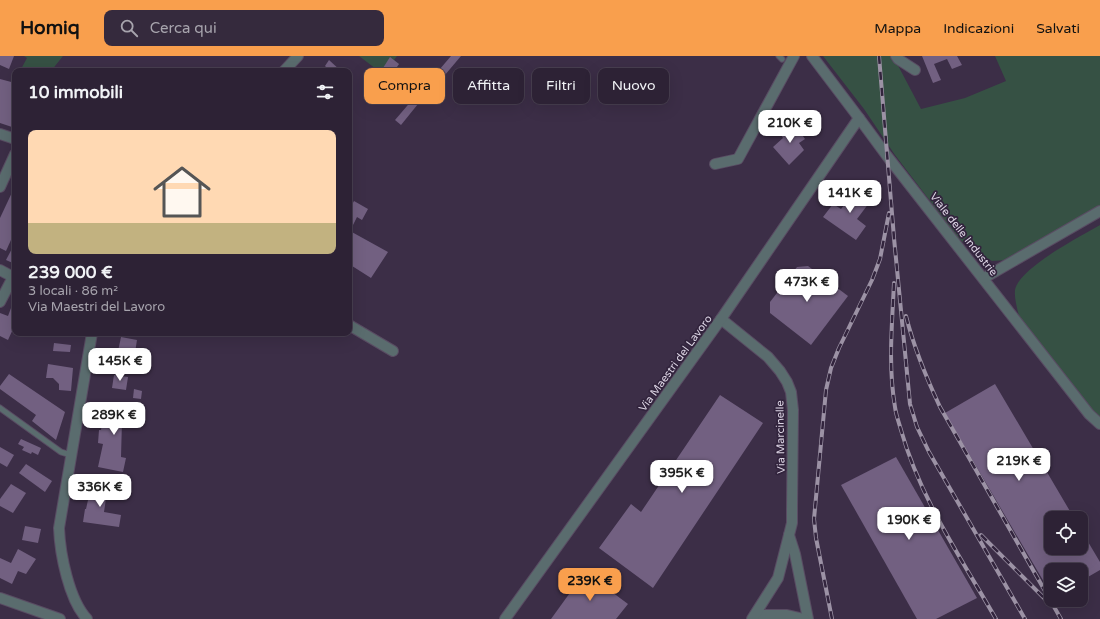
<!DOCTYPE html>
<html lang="it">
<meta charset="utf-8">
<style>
body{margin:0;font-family:"Varela Round",sans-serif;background:#352a3d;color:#f1f3f6;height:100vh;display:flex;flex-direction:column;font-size:15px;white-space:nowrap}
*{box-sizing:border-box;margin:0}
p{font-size:13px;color:#a7a4ad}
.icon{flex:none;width:22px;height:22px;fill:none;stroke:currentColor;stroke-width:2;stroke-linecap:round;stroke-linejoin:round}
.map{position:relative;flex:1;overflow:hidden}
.sheet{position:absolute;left:12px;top:12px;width:340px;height:268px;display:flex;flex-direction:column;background:#2d2235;border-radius:8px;box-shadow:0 4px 16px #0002,0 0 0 1px #483f50}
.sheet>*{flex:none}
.guide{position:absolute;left:364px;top:12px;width:380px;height:36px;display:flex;gap:8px}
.tools{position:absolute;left:1044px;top:455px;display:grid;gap:8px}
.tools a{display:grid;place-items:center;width:44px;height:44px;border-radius:8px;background:#2d2235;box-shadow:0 4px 16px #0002,0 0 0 1px #483f50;font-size:20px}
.price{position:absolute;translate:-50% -34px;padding:0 9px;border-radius:8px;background:#fff;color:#222;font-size:13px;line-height:26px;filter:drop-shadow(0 1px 2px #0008)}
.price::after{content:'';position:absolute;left:50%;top:24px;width:12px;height:9px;margin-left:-6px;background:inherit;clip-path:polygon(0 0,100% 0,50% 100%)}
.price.current{background:#f99f4d;color:#111}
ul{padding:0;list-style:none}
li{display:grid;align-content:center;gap:8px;height:212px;padding:0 16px}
li span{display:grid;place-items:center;height:124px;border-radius:8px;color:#555}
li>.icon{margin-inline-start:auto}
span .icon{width:72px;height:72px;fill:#fffc;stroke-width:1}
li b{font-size:17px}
h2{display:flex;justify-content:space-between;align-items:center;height:48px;padding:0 16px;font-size:17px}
.pill{padding:0 14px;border-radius:8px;background:#2d2235;box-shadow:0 4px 16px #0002,0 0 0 1px #483f50;font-size:14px;line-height:36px}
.pill.current{background:#f99f4d;color:#111}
header{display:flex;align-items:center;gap:24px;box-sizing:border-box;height:56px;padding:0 20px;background:#f99f4d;color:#111}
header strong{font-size:19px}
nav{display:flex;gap:22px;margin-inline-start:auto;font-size:14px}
.search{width:280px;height:36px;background:#352a3d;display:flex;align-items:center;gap:10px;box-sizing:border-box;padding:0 14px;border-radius:8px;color:#a7a4ad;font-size:15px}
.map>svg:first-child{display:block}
.green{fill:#365144}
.building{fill:#726081}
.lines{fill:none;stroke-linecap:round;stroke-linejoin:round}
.service-casing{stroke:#594c63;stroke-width:7}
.minor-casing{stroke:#594c63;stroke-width:12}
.tertiary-casing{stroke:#594c63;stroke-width:12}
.service{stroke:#5a6c6e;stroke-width:5}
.minor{stroke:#5a6c6e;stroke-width:10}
.tertiary{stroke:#5a6c6e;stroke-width:10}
.rail-casing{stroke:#9c92a5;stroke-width:4}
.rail{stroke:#32243d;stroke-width:2.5;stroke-dasharray:8;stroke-linecap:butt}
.labels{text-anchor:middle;stroke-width:3.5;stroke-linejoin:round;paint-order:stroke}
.street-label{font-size:11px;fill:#dcd4e4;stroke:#32243d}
</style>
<header>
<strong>Homiq</strong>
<div class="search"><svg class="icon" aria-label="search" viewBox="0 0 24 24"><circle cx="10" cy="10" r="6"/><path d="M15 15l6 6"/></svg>Cerca qui</div>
<nav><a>Mappa</a><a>Indicazioni</a><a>Salvati</a></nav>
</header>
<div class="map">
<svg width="1100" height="563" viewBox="0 0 1100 563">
<rect width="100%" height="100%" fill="#3c2e47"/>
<g class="green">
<path d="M24,0H63L51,15H20L27,2Z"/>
<path d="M359,0H397L394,4L399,8L392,18L387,14L384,19Z"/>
<path d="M823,0H893L921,53L965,42L1006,25L995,0H1100V153L1008,204L992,205L977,197L959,183L895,99L864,53Z"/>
<path d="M1100,169V366L1020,264C1018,255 1014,243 1015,234C1019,212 1081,180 1100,169Z"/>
</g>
<g class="building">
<path d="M0,0H14L9,13L0,9Z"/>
<path d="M451,0H461L423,45L417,40Z"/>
<path d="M922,0H957L962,9L952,13L947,3L934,8L941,24L933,27Z"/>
<path d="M390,1L399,8L392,18L383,12Z"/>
<path d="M329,4L341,15H330L325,10Z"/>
<path d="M0,23L15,27V49L11,62L15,63V72L0,67Z"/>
<path d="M413,43L418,48L401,69L395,64Z"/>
<path d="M794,67L805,83L799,87L804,94L789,109L773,91L783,82L780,77Z"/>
<path d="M15,130V175L6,195L0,192V162Z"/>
<path d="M859,131L872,143L857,163L866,170L856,184L823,161L833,148L841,153Z"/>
<path d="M354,145L368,153L362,164L357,161L350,175L388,196L371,222L349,208V154Z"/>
<path d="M15,187V208L6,204Z"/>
<path d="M808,210L848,240L811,289L770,257V246L797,211Z"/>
<path d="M14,244L15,274L13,273L8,284L0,280V257L8,260Z"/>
<path d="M121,281L137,284L134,303L117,300Z"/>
<path d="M54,287L71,289L70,296L53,295Z"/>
<path d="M136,297L145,299L143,310L134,308Z"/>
<path d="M48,308L73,312L71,335L59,334V328L53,322H46Z"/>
<path d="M9,318L65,356L56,384L32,365L36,359L0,333V330Z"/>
<path d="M114,319L128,321L126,334L112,332Z"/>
<path d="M995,328L1074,462H1051V492H1081V474L1100,506V514L1081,525V514H1051V538L945,357Z"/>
<path d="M134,333L142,335L141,343L133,342Z"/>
<path d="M720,339L763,367L653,532L599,492L631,448L641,456Z"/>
<path d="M105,348L136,351L134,367L122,365L121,401L126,402L123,416L98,411L103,388L98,387L99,374H101Z"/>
<path d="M21,383L41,392L38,399L32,396L31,398L22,394L24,391L18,388Z"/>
<path d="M0,391L14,399L7,411L0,407Z"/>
<path d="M896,401L977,542L936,563H917L841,429Z"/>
<path d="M26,408L52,425L45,436L19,417Z"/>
<path d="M92,426L108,429L104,456L121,459L119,471L83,466L85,453H86Z"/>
<path d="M11,428L26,437L13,457L0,450V443Z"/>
<path d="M25,470L41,473L38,487L22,484Z"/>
<path d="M18,493L36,503L26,518L18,515L12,528L0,522V502L11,507Z"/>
<path d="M585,516L628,548L616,563H551Z"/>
</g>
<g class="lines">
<defs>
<g id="service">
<path d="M779,0L782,3"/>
<path d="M0,352L61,396L71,399"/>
</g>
<g id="minor">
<path d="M896,0L898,3L915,14"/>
<path d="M284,15L298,0"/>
<path d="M859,62L887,100L1089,358L1100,368"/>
<path d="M715,108L738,103L794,0"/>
<path d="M0,131L15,98"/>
<path d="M0,214L15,222"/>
<path d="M984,222L1100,155"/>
<path d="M0,246L13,221"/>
<path d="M721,263L768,301L780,315L787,326L791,336L793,354L792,452V467L789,479L795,498L808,563"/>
<path d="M349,269L393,295"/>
<path d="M0,542L60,563"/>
<path d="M755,559H787L804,563"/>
<path d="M752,563L778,522L789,479"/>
</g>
<g id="tertiary">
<path d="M0,78L15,83"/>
<path d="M87,563C69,544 60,498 59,472L92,277"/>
<path d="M505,563L721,263L859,62L812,0"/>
</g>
</defs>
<use href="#service" class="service-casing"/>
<use href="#minor" class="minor-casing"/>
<use href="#tertiary" class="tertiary-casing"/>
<use href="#service" class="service"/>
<use href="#minor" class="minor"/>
<use href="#tertiary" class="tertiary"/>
<defs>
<g id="rail">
<path d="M879,0L894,182L910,348L917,371L929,396L1025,563"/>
<path d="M894,227C892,269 888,310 895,351C896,359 899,367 901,374C920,442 961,502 996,563"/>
<path d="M906,260C914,292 926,321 940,351L1061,563"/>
<path d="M981,479L1047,545"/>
<path d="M832,563L816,482L814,463L826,334L831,312L839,292L872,224L880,203L889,157"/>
</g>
</defs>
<use href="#rail" class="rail-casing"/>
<use href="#rail" class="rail"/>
</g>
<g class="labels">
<g class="street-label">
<text transform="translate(964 178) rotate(52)" y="4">Viale delle Industrie</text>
<text transform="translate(675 307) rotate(-54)" y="4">Via Maestri del Lavoro</text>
<text transform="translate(780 381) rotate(-91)" y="4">Via Marcinelle</text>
</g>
</g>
</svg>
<div class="tools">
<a><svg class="icon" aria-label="locate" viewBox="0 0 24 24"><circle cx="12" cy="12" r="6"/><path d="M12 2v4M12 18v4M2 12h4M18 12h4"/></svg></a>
<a><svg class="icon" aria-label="layers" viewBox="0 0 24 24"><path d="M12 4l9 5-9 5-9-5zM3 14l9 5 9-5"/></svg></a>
</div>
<b class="price" style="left:790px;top:88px">210K €</b>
<b class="price" style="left:850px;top:158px">141K €</b>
<b class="price" style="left:807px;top:247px">473K €</b>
<b class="price" style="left:120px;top:326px">145K €</b>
<b class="price" style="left:114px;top:380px">289K €</b>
<b class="price" style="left:1019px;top:426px">219K €</b>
<b class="price" style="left:682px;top:438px">395K €</b>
<b class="price" style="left:100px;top:452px">336K €</b>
<b class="price" style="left:909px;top:485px">190K €</b>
<b class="price current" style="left:590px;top:546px">239K €</b>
<div class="guide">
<a class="pill current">Compra</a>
<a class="pill">Affitta</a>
<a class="pill">Filtri</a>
<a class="pill">Nuovo</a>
</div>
<section class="sheet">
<h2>10 immobili<svg class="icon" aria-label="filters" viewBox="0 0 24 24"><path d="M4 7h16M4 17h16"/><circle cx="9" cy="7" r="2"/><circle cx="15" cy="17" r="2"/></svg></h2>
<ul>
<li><span style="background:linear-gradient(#ffd9b3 75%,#c2b280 0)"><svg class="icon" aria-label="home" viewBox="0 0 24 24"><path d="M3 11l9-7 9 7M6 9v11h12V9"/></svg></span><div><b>239 000 €</b><p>3 locali · 86 m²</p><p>Via Maestri del Lavoro</p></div></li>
</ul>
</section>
</div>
